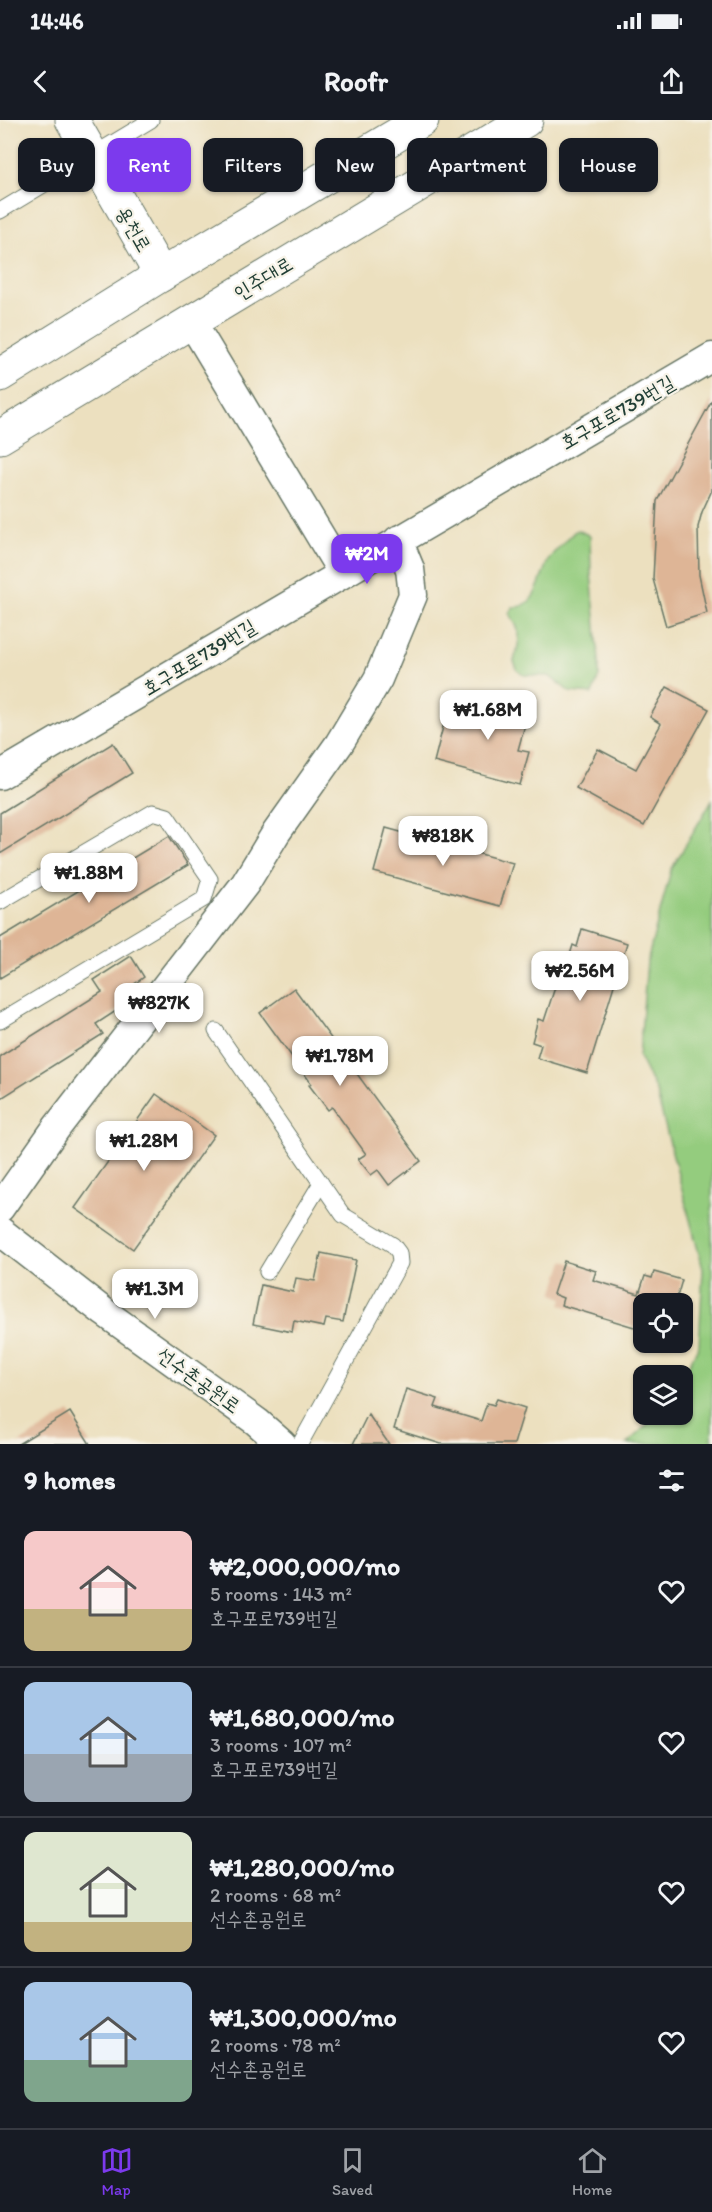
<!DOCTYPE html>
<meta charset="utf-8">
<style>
body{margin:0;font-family:Itim,"Poor Story",sans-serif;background:#242831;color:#f1f3f6;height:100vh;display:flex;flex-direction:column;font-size:22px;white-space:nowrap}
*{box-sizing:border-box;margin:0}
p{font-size:20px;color:#9ea1a6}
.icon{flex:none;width:33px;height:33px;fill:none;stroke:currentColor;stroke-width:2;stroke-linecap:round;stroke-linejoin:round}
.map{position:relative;height:1324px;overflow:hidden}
.drawer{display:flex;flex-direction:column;background:#171b24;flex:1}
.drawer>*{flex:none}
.guide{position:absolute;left:18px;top:18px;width:676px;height:54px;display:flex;gap:12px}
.buttons{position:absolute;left:633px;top:1173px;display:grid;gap:12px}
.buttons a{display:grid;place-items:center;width:60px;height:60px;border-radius:12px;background:#171b24;box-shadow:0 2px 4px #0004;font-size:30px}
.price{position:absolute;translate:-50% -51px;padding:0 14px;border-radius:12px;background:#fff;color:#222;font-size:20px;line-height:39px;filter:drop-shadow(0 2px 3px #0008)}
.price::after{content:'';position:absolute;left:50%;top:36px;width:18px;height:14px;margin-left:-9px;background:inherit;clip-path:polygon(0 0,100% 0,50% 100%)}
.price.selected{background:#7c3aed;color:#fff}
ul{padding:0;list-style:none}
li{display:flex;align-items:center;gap:18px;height:150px;padding:0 24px}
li+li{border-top:2px solid #363941}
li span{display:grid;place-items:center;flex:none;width:168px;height:120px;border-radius:12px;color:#555}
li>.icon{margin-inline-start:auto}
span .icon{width:72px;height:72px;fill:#fffc;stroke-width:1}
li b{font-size:26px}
h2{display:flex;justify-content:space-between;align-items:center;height:72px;padding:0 24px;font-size:26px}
.pill{padding:0 21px;border-radius:12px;background:#171b24;box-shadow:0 2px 4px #0004;font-size:21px;line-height:54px}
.pill.selected{background:#7c3aed;color:#fff}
.status{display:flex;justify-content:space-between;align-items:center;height:42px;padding:0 30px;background:#171b24;direction:ltr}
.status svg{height:16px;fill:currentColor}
header{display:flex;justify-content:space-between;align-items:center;height:78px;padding:0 24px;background:#171b24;font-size:27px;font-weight:700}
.menu{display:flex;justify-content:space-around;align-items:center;height:84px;border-top:2px solid #363941;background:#171b24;font-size:16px;color:#9ea1a6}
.menu a{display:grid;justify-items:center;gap:3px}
.menu .selected{color:#7c3aed}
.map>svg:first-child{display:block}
.green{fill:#94cc7e;stroke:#5a8459;stroke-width:1.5}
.building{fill:#deb596}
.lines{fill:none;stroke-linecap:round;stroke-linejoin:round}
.service-casing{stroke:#677665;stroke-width:17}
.minor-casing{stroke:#677665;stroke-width:31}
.tertiary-casing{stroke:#677665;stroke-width:35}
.secondary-casing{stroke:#677665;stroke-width:35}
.service{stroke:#fff;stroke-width:15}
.minor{stroke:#fff;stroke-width:28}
.tertiary{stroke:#fff;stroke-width:33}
.secondary{stroke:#fff;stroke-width:33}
.labels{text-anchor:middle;stroke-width:4.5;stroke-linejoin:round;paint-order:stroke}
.street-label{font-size:20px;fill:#1f3d34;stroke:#f7f3e8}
</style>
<div class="status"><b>14:46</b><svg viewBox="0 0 49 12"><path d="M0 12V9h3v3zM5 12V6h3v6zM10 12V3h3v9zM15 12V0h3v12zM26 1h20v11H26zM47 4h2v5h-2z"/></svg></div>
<header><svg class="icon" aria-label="back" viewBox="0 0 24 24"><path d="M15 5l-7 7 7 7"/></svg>Roofr<svg class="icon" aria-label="share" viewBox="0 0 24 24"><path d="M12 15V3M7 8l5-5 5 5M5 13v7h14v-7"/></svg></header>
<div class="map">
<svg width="712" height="1324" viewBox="0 0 712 1324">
<rect width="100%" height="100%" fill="#f7f3e8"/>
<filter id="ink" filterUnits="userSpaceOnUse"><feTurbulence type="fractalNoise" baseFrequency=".0167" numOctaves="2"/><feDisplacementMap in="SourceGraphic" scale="12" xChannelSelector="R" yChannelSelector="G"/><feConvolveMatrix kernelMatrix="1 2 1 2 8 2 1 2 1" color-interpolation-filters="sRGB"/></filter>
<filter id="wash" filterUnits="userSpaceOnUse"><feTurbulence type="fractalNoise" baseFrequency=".008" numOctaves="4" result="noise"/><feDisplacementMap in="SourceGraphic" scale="24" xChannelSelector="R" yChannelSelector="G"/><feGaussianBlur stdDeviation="1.35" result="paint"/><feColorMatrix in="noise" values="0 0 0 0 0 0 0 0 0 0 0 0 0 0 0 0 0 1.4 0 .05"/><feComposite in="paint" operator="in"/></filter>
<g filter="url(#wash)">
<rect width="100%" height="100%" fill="#ece0bf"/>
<g class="green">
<path d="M578,410L590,416L591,453L599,540V556L592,574L570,572L549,556L524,555L517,550L514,541C520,520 523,513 509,493L513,487C537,489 540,456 548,441C554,430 566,421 574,412Z"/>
<path d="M712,680V1324H627L657,1295L682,1294L683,1256L699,1225L703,1149L656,971L639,937L647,842L671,750Z"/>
</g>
<g id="blocks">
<g class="building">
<path d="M712,280V370L702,392L698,407L699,455L707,493L666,506L653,459L657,381Z"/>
<path d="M667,567L709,589L644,706L576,668L598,629L636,649L661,604L650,597Z"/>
<path d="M488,572L531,583L518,630L529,632L520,665L434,642L446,595L479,604Z"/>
<path d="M113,623L132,653L0,734V693Z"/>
<path d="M386,708L513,743L500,786L374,752Z"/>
<path d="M169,716L188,745L0,858V818Z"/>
<path d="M582,809L627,823L587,953L537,938L541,925L532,922L538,899L544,901L562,846L566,848L573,825L577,827Z"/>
<path d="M131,836L144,857L129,868L136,878L96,904L103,914L0,979V936L102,872L94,860Z"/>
<path d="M294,868L421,1041L389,1065L378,1050L371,1055L358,1039L366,1034L332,987L328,990L309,965L311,963L260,893Z"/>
<path d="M156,974L214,1015L133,1129L75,1088Z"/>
<path d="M321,1133L356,1140L343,1202L326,1199L324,1207L294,1201L292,1212L253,1204L261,1165L293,1172L296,1158L315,1161Z"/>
<path d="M564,1141L596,1151L593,1160L639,1174L645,1156L652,1158L654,1152L682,1160L675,1184H644V1210L561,1185L563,1178L553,1174Z"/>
<path d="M406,1269L438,1279L435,1287L481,1301L487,1283L494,1285L497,1279L525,1288L514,1324H441L394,1309Z"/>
<path d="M70,1292L90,1324H18Z"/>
<path d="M368,1294L389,1324H353Z"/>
</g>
</g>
</g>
<g filter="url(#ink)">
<use href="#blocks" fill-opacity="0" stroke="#677665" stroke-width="1.5"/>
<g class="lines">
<defs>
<g id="service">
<path d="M0,91L151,0"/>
<path d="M0,782L153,692L167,696L210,759L204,779L0,901"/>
<path d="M216,911L343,1095L393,1125L399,1133L400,1143L300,1324"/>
<path d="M267,1152L321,1063"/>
</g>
<g id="minor">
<path d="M191,201L342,452"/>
<path d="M0,655L712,237"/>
<path d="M0,1088L57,1007L245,764L276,713L339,624L378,559L413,475L410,449L398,420"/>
<path d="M0,1111L104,1192L257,1302L282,1324"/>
</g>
<path id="tertiary" d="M72,0L161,155"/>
<g id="secondary">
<path d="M0,255L161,155L422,0"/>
<path d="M0,317L526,0"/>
</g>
</defs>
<use href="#service" class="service-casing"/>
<use href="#minor" class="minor-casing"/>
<use href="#tertiary" class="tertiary-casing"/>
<use href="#secondary" class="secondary-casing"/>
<use href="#service" class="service"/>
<use href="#minor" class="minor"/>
<use href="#tertiary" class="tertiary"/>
<use href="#secondary" class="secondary"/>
</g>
</g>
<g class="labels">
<g class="street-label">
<text transform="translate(134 109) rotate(60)" y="7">용천로</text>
<text transform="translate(263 158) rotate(-31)" y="7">인주대로</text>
<text transform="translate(617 292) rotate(-30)" y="7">호구포로739번길</text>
<text transform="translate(199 537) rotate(-31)" y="7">호구포로739번길</text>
<text transform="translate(199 1260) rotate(36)" y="7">선수촌공원로</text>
</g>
</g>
</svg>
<div class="buttons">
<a><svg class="icon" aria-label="locate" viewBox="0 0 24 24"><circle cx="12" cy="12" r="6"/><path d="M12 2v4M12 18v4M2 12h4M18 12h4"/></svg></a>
<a><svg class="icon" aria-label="layers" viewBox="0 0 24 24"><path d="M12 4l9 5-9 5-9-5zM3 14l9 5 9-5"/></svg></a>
</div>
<b class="price selected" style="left:367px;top:465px">₩2M</b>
<b class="price" style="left:488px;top:621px">₩1.68M</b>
<b class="price" style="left:443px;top:747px">₩818K</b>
<b class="price" style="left:89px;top:784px">₩1.88M</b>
<b class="price" style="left:580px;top:882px">₩2.56M</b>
<b class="price" style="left:159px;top:914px">₩827K</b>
<b class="price" style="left:340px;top:967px">₩1.78M</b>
<b class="price" style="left:144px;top:1052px">₩1.28M</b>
<b class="price" style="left:155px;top:1200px">₩1.3M</b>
<div class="guide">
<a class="pill">Buy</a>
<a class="pill selected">Rent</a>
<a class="pill">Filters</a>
<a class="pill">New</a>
<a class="pill">Apartment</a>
<a class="pill">House</a>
</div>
</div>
<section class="drawer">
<h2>9 homes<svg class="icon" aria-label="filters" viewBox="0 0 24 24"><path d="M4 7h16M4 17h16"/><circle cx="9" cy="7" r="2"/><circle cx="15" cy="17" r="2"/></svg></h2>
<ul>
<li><span style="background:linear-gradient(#f6c9c9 65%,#c2b280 0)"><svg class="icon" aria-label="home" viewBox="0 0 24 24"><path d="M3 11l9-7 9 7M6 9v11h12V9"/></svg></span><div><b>₩2,000,000/mo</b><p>5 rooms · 143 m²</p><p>호구포로739번길</p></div><svg class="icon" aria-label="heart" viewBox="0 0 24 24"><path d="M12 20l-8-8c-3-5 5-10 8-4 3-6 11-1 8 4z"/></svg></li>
<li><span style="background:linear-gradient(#a9c7e8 60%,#9aa5b1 0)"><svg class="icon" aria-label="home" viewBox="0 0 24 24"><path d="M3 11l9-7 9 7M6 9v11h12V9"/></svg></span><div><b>₩1,680,000/mo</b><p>3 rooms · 107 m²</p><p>호구포로739번길</p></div><svg class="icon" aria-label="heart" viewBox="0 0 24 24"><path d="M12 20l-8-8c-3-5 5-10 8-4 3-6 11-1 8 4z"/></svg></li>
<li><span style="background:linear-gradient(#dfe7d0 75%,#c2b280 0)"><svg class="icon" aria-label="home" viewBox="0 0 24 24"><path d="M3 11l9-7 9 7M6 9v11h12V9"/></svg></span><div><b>₩1,280,000/mo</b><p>2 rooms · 68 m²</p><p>선수촌공원로</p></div><svg class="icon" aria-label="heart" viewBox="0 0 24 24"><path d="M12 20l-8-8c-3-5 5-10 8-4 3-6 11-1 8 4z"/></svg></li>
<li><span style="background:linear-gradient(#a9c7e8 65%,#7fa58c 0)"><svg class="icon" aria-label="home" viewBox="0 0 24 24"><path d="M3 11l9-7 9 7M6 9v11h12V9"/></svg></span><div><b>₩1,300,000/mo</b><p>2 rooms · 78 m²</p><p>선수촌공원로</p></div><svg class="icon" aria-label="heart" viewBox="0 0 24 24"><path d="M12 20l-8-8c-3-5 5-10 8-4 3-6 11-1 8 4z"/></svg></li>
</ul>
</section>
<nav class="menu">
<a class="selected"><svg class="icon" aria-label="map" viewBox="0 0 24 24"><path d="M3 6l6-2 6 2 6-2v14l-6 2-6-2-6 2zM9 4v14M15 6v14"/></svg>Map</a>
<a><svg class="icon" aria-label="saved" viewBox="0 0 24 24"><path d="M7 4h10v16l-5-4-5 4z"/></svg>Saved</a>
<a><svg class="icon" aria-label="home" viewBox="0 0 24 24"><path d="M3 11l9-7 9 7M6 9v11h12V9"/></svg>Home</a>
</nav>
